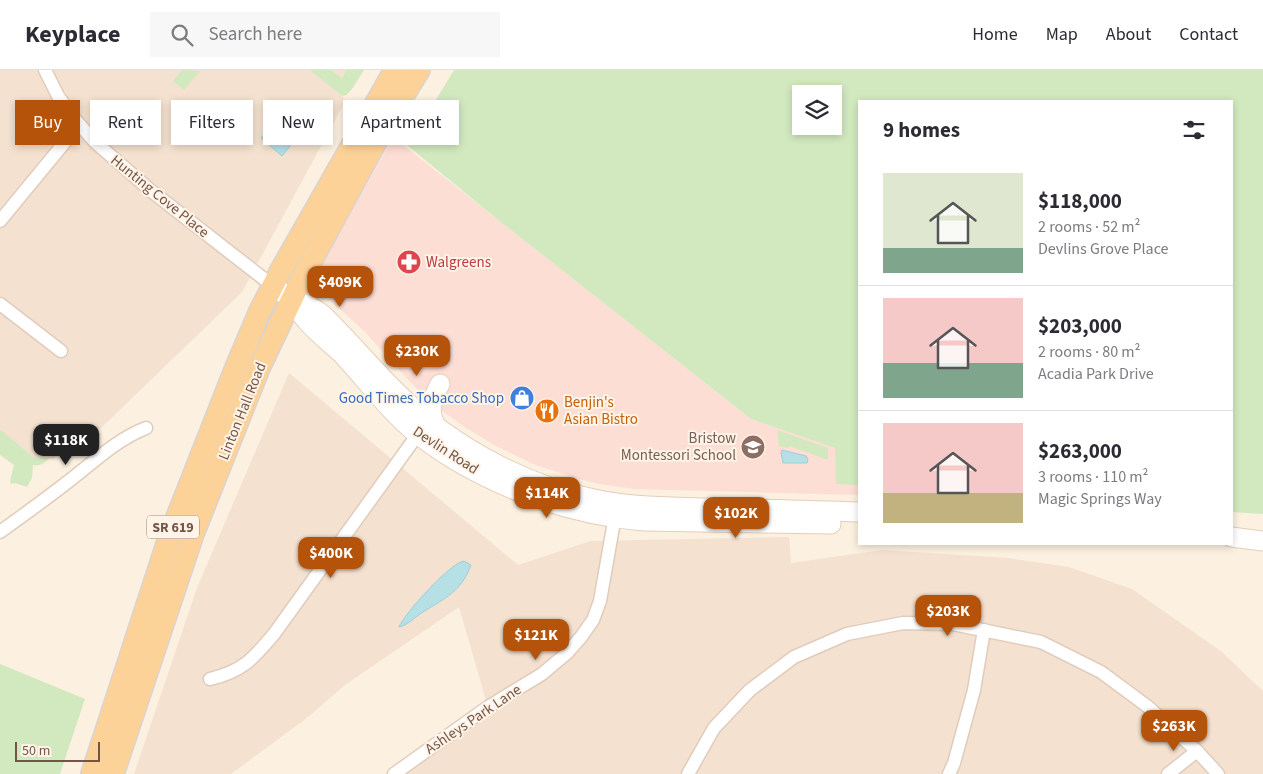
<!DOCTYPE html>
<meta charset="utf-8">
<style>
body{margin:0;font-family:"Source Sans 3",sans-serif;background:#f7f7f7;color:#2b2b33;height:100vh;display:flex;flex-direction:column;font-size:19px;white-space:nowrap}
*{box-sizing:border-box;margin:0}
p{font-size:16px;color:#7c7c81}
.icon{flex:none;width:28px;height:28px;fill:none;stroke:currentColor;stroke-width:2;stroke-linecap:round;stroke-linejoin:round}
.map{position:relative;flex:1;overflow:hidden}
.side{position:absolute;left:858px;top:30px;width:375px;height:445px;display:flex;flex-direction:column;background:#fff;border-radius:0px;box-shadow:0 2px 8px #0003}
.side>*{flex:none}
.hud{position:absolute;left:15px;top:30px;width:475px;height:45px;display:flex;gap:10px}
.fabs{position:absolute;left:792px;top:15px;display:grid;gap:10px}
.fabs a{display:grid;place-items:center;width:50px;height:50px;border-radius:0px;background:#fff;box-shadow:0 2px 8px #0003;font-size:25px}
.scale{position:absolute;left:15px;bottom:12px;width:85px;box-sizing:border-box;padding-left:5px;border:2px solid #735548;border-top:0;font-size:14px;line-height:18px;white-space:nowrap;color:#735548;-webkit-text-stroke:4px #fff4e7;paint-order:stroke}
.price{position:absolute;translate:-50% -42px;padding:0 11px;border-radius:10px;background:#b45309;color:#fff;font-size:16px;line-height:32px;filter:drop-shadow(0 1px 2px #0008)}
.price::after{content:'';position:absolute;left:50%;top:30px;width:15px;height:11px;margin-left:-8px;background:inherit;clip-path:polygon(0 0,100% 0,50% 100%)}
.price.selected{background:#222;color:#fff}
ul{padding:0;list-style:none}
li{display:flex;align-items:center;gap:15px;height:125px;padding:0 25px}
li+li{border-top:1px solid #e1e1e2}
li span{display:grid;place-items:center;flex:none;width:140px;height:100px;border-radius:0px;color:#555}
li>.icon{margin-inline-start:auto}
span .icon{width:60px;height:60px;fill:#fffc;stroke-width:1}
li b{font-size:21px}
h2{display:flex;justify-content:space-between;align-items:center;height:60px;padding:0 25px;font-size:21px}
.pill{padding:0 18px;border-radius:0px;background:#fff;box-shadow:0 2px 8px #0003;font-size:18px;line-height:45px}
.pill.selected{background:#b45309;color:#fff}
header{display:flex;align-items:center;gap:30px;box-sizing:border-box;height:70px;padding:0 25px;background:#fff;border-bottom:1px solid #e1e1e2}
header strong{font-size:24px}
nav{display:flex;gap:28px;margin-inline-start:auto;font-size:18px}
.search{width:350px;height:45px;background:#f7f7f7;display:flex;align-items:center;gap:12px;box-sizing:border-box;padding:0 18px;border-radius:0px;color:#7c7c81;font-size:19px}
.map>svg:first-child{display:block}
.residential{fill:#f4e1cf}
.commercial{fill:#fdded4}
.green{fill:#d2e9bf;fill-rule:evenodd}
.water{fill:#b5e0e5;stroke:#9bd0d7}
.lines{fill:none;stroke-linecap:round;stroke-linejoin:round}
.street-casing{stroke:#e0ccbc;stroke-width:15}
.secondary-casing{stroke:#e5cdba;stroke-width:21}
.primary-casing{stroke:#dbd3cf;stroke-width:24}
.street{stroke:#fff;stroke-width:12}
.secondary{stroke:#fff;stroke-width:19}
.primary{stroke:#fcd298;stroke-width:21}
.labels{text-anchor:middle;stroke-width:4;stroke-linejoin:round;paint-order:stroke}
.shield{fill:#fff4e7;stroke:#9d8578;stroke-width:1}
.shield-label{font-size:14px;font-weight:bold;fill:#735548}
.street-label{font-size:15px;fill:#735548;stroke:#fff4e7}
.health-label{font-size:15px;fill:#be3a42;stroke:#fff4e7;text-anchor:start}
.shop-label{font-size:15px;fill:#366cbe;stroke:#fff4e7;text-anchor:end}
.food-label{font-size:15px;fill:#c56008;stroke:#fff4e7;text-anchor:start}
.education-label{font-size:15px;fill:#785e54;stroke:#fff4e7;text-anchor:end}
</style>
<header>
<strong>Keyplace</strong>
<div class="search"><svg class="icon" aria-label="search" viewBox="0 0 24 24"><circle cx="10" cy="10" r="6"/><path d="M15 15l6 6"/></svg>Search here</div>
<nav><a>Home</a><a>Map</a><a>About</a><a>Contact</a></nav>
</header>
<div class="map">
<svg width="1263" height="704" viewBox="0 0 1263 704">
<rect width="100%" height="100%" fill="#fcf0e0"/>
<g class="residential">
<path d="M0,0H346L336,20L346,30L242,222L101,358L53,389L33,387L0,359Z"/>
<path d="M289,303L518,495L591,471L789,467L791,493L882,480L1008,488L1069,497L1132,519L1222,582L1263,621V704H394L488,637L459,537L345,615L308,647L231,704H134L197,518Z"/>
</g>
<path class="commercial" d="M393,67L751,349L859,386V425L634,419L599,414L575,408L533,394L496,376L466,358L441,340L414,316L364,261L318,219L316,207Z"/>
<g class="green">
<path d="M182,0L200,1L184,20L173,11Z"/>
<path d="M310,0H331L342,8L346,0H364L352,19L346,25L342,26Z"/>
<path d="M454,0H1263V444L1231,442V31H859V415L836,414L835,378L751,349L497,149L408,76ZM801,24H834V56H801Z"/>
<path d="M0,359L33,387L49,388C45,394 39,396 33,395L32,408L27,417L15,413L11,414L10,411L14,395L0,385Z"/>
<path d="M777,360L828,378V390L789,376L788,378L779,376Z"/>
<path d="M0,594L85,629L60,704H0Z"/>
</g>
<g class="water">
<path d="M285,38L306,56L282,86L261,68Z"/>
<path d="M782,380L806,386L808,389L807,393H783L781,383Z"/>
<path d="M464,491L471,495C461,522 445,528 423,542C415,547 408,555 399,557C404,544 450,493 464,491Z"/>
</g>
<g class="lines">
<defs>
<g id="street">
<path d="M45,0L58,26L72,46L95,72L150,120L273,216"/>
<path d="M0,151L79,55"/>
<path d="M0,234L61,281"/>
<path d="M0,462C25,444 50,426 74,407C97,389 118,369 146,358"/>
<path d="M210,609C243,601 253,589 274,564L418,364"/>
<path d="M394,704L488,637L542,604L567,583L581,567L593,550L600,531L616,440"/>
<path d="M688,704L714,658L750,620L794,587L847,564L903,553L953,554L1041,572L1101,602L1147,636L1197,681L1218,704"/>
<path d="M949,704L954,693L974,620L984,560"/>
<path d="M1168,704L1197,681"/>
</g>
<g id="secondary">
<path d="M280,221C295,232 309,233 323,245C357,278 387,317 424,347C472,386 533,417 594,429C631,437 669,437 707,438C758,439 808,440 859,442"/>
<path d="M291,229C296,236 300,244 306,250C317,263 330,273 342,284C367,311 389,341 417,364C479,413 566,445 644,451L831,454"/>
<path d="M436,356C427,341 432,329 440,314"/>
<path d="M1231,467L1263,471"/>
</g>
<g id="primary">
<path d="M92,704L170,465L237,295L260,241L280,202L395,0"/>
<path d="M113,704L193,464L259,298L301,210L384,57L419,0"/>
</g>
</defs>
<use href="#street" class="street-casing"/>
<use href="#secondary" class="secondary-casing"/>
<use href="#primary" class="primary-casing"/>
<use href="#street" class="street"/>
<use href="#secondary" class="secondary"/>
<use href="#primary" class="primary"/>
</g>
<defs>
<symbol id="pharmacy-disc" viewBox="-11 -11 22 22"><circle r="9.5" fill="#e0444e" stroke="#fff4e7"/><path d="M-2-6h4v4h4v4h-4v4h-4v-4h-4v-4h4Z" fill="#fff"/></symbol>
<symbol id="shop-disc" viewBox="-11 -11 22 22"><circle r="9.5" fill="#3f7fe0" stroke="#fff4e7"/><path d="M-5-2.5h2.3a2.7 3.5 0 0 1 5.4 0H5L5.5 6h-11ZM-1.5-2.5h3a1.5 2.3 0 0 0-3 0Z" fill="#fff"/></symbol>
<symbol id="restaurant-disc" viewBox="-11 -11 22 22"><circle r="9.5" fill="#e8710a" stroke="#fff4e7"/><path d="M-5-6h1v4h1v-4h1v4h1v-4h1v5L-1.5 .5V6h-2V.5L-5-1ZM5-6V6H3V1.5H1.5Q1.5-4 5-6Z" fill="#fff"/></symbol>
<symbol id="school-disc" viewBox="-11 -11 22 22"><circle r="9.5" fill="#8d6e63" stroke="#fff4e7"/><path d="M0-5L7-2L0 1L-7-2ZM-4 1L0 2.5L4 1V4Q0 6-4 4Z" fill="#fff"/></symbol>
</defs>
<g fill-rule="evenodd">
<use href="#pharmacy-disc" x="395" y="178" width="28" height="28"/>
<use href="#shop-disc" x="508" y="314" width="28" height="28"/>
<use href="#restaurant-disc" x="533" y="327" width="28" height="28"/>
<use href="#school-disc" x="739" y="363" width="28" height="28"/>
</g>
<g class="labels">
<rect class="shield" x="147" y="445.5" width="52" height="23" rx="4"/>
<g class="shield-label">
<text x="173" y="462">SR 619</text>
</g>
<g class="street-label">
<text transform="translate(160 126) rotate(39)" y="5">Hunting Cove Place</text>
<text transform="translate(242 341) rotate(-68)" y="5">Linton Hall Road</text>
<text transform="translate(446 380) rotate(33)" y="5">Devlin Road</text>
<text transform="translate(473 649) rotate(-34)" y="5">Ashleys Park Lane</text>
</g>
<g class="health-label">
<text x="426" y="197">Walgreens</text>
</g>
<g class="shop-label">
<text x="504" y="333">Good Times Tobacco Shop</text>
</g>
<g class="food-label">
<text x="564" y="337">Benjin's<tspan x="564" dy="17">Asian Bistro</tspan></text>
</g>
<g class="education-label">
<text x="736" y="373">Bristow<tspan x="736" dy="17">Montessori School</tspan></text>
</g>
</g>
</svg>
<div class="fabs">
<a><svg class="icon" aria-label="layers" viewBox="0 0 24 24"><path d="M12 4l9 5-9 5-9-5zM3 14l9 5 9-5"/></svg></a>
</div>
<div class="scale">50 m</div>
<b class="price" style="left:340px;top:238px">$409K</b>
<b class="price" style="left:417px;top:307px">$230K</b>
<b class="price selected" style="left:66px;top:396px">$118K</b>
<b class="price" style="left:547px;top:449px">$114K</b>
<b class="price" style="left:736px;top:469px">$102K</b>
<b class="price" style="left:331px;top:509px">$400K</b>
<b class="price" style="left:948px;top:567px">$203K</b>
<b class="price" style="left:536px;top:591px">$121K</b>
<b class="price" style="left:1174px;top:682px">$263K</b>
<div class="hud">
<a class="pill selected">Buy</a>
<a class="pill">Rent</a>
<a class="pill">Filters</a>
<a class="pill">New</a>
<a class="pill">Apartment</a>
</div>
<section class="side">
<h2>9 homes<svg class="icon" aria-label="filters" viewBox="0 0 24 24"><path d="M4 7h16M4 17h16"/><circle cx="9" cy="7" r="2"/><circle cx="15" cy="17" r="2"/></svg></h2>
<ul>
<li><span style="background:linear-gradient(#dfe7d0 75%,#7fa58c 0)"><svg class="icon" aria-label="home" viewBox="0 0 24 24"><path d="M3 11l9-7 9 7M6 9v11h12V9"/></svg></span><div><b>$118,000</b><p>2 rooms · 52 m²</p><p>Devlins Grove Place</p></div></li>
<li><span style="background:linear-gradient(#f6c9c9 65%,#7fa58c 0)"><svg class="icon" aria-label="home" viewBox="0 0 24 24"><path d="M3 11l9-7 9 7M6 9v11h12V9"/></svg></span><div><b>$203,000</b><p>2 rooms · 80 m²</p><p>Acadia Park Drive</p></div></li>
<li><span style="background:linear-gradient(#f6c9c9 70%,#c2b280 0)"><svg class="icon" aria-label="home" viewBox="0 0 24 24"><path d="M3 11l9-7 9 7M6 9v11h12V9"/></svg></span><div><b>$263,000</b><p>3 rooms · 110 m²</p><p>Magic Springs Way</p></div></li>
</ul>
</section>
</div>
